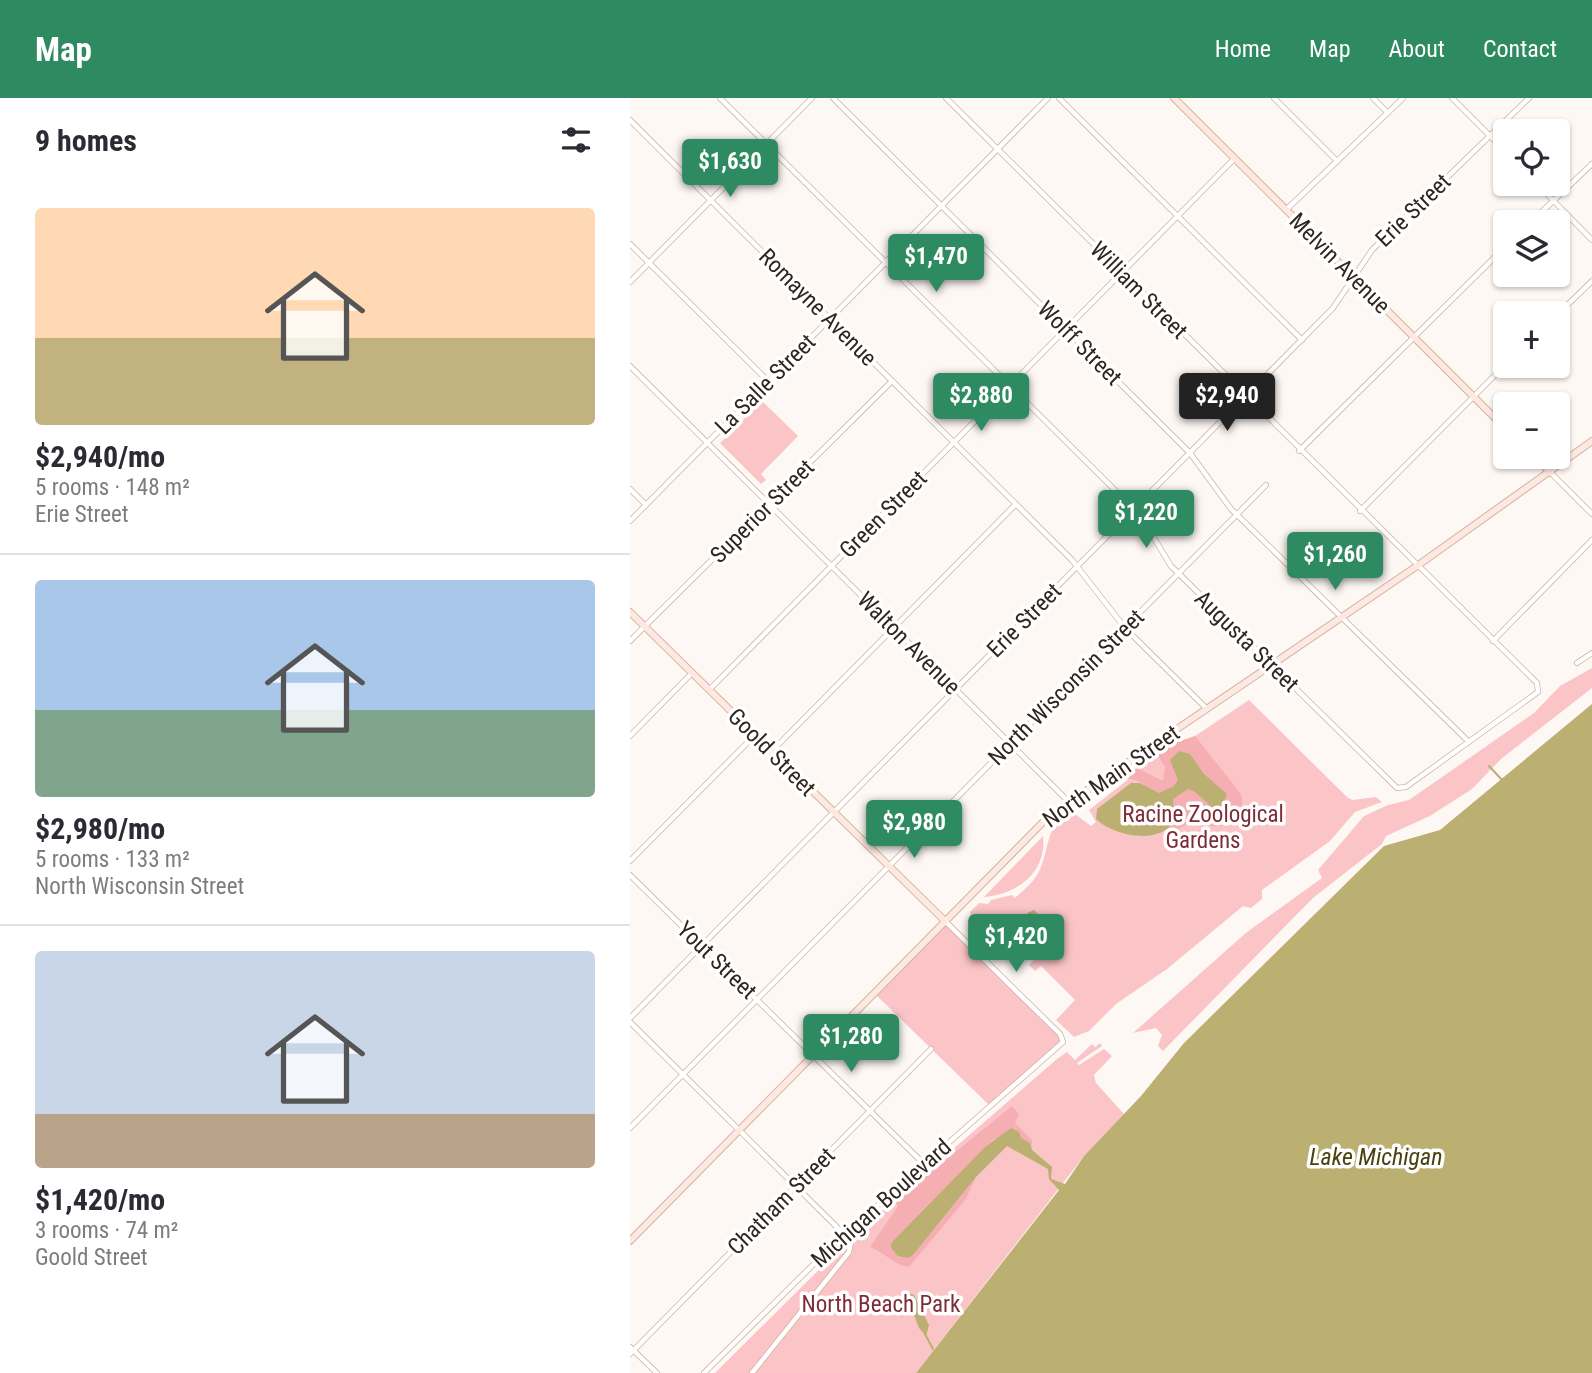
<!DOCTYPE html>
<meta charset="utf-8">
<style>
body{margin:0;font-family:"Roboto Condensed",sans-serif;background:#f7f7f7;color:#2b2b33;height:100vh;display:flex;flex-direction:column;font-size:26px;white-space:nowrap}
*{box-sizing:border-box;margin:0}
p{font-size:23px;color:#7c7c81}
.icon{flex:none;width:38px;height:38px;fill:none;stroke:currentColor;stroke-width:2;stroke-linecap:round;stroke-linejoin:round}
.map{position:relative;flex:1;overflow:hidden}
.sheet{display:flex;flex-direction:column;background:#fff;width:630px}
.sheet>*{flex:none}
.controls{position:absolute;left:863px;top:21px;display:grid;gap:14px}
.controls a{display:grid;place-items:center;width:77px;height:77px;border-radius:7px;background:#fff;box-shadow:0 2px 5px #0004;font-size:35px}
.price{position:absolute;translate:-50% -60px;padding:0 16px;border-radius:7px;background:#2e8a60;color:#fff;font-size:23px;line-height:46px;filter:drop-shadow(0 2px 4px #0008)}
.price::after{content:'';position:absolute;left:50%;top:42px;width:21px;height:16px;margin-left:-10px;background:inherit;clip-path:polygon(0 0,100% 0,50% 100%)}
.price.selected{background:#222;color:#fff}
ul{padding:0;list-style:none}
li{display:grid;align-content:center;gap:14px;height:371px;padding:0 35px}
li+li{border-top:2px solid #e1e1e2}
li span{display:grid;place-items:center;height:217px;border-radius:7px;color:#555}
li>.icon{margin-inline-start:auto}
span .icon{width:126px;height:126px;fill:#fffc;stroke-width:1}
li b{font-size:30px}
h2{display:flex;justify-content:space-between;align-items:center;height:84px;padding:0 35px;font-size:30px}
header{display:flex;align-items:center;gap:42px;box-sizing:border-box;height:98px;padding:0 35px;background:#2e8a60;color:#fff}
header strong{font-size:33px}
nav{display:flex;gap:38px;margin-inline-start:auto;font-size:24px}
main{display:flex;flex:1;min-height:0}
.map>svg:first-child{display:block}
.green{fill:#fbc5c7}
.forest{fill:#f5afb2}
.water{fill:#bbaf71}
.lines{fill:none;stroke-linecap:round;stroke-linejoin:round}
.stream{stroke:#bbaf71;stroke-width:2}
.street-casing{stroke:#cfb4a0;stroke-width:6}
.secondary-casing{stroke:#cfb4a0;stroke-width:8}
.street{stroke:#fff;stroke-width:4.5}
.secondary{stroke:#fee8e2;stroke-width:6}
.labels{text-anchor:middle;stroke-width:7;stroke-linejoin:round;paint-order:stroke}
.street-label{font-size:23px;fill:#30261e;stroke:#fff}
.park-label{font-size:23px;fill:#7e2d37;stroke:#fff}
.water-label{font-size:24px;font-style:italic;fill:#4a410f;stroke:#fff}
</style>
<header>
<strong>Map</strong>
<nav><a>Home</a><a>Map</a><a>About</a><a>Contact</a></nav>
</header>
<main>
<section class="sheet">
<h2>9 homes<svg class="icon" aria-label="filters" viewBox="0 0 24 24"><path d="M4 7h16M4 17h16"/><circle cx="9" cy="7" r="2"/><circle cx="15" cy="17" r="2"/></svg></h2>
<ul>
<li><span style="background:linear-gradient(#ffd9b3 60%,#c2b280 0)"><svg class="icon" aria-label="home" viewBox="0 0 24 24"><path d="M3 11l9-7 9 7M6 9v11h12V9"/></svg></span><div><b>$2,940/mo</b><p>5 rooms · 148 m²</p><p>Erie Street</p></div></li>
<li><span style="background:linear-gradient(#a9c7e8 60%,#7fa58c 0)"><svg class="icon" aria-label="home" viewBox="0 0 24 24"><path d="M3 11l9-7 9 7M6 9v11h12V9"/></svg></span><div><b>$2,980/mo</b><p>5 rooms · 133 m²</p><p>North Wisconsin Street</p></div></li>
<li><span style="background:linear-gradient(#c9d6e8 75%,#b9a48a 0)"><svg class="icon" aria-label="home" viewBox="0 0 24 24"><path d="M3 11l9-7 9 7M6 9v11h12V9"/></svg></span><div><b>$1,420/mo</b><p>3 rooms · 74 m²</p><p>Goold Street</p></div></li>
</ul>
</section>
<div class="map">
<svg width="962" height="1275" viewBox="0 0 962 1275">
<rect width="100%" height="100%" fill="#fef8f4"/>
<g class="green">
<path d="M132,303L168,338L131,376L136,382L131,386L90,345Z"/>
<path d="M962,570V590L871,661L842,691L800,718L756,738L752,746L683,800L533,953L528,948L532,937L526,930L503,935L617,834L692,780L688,772L734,718L758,707L779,702L904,615L930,588Z"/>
<path d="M619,602L718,700L723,702L746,699L752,704L725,714L700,743L632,792V801L621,810L613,808L537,871L486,906L459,933L444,939L426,922L445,902L411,868L405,873L399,867L404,862L385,843L366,862L342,839L340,814L349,805L358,806L361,802L382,797L385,800C397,789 407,782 412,766C421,741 416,730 441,713L461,728L466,724L459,712L504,677L502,673L541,646L559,642Z"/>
<path d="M413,738C417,774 388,796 354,799Z"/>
<path d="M315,823L434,942L360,1008L244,895Z"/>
<path d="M470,945L472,948L447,965L449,967L474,951L482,958L464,977L466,985L494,1016L454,1058L286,1275H85L224,1137L427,961L437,954L445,962L462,946L465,949Z"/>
</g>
<g class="forest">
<path d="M565,638L611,696C617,714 601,731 581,728L572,718L537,737L539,731C530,710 521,678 494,681L507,670L533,683L535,669L527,656L541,646Z"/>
<path d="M382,1008L389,1016L385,1025L402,1042V1049L400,1045L364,1041L355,1049L262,1144L283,1157L346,1079L336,1101L279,1169C263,1167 256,1155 240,1149L268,1108L265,1103Z"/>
</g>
<g class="water">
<path d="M962,606V1275H286L429,1092L419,1081L418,1071L377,1048L346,1079L283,1157L278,1160L268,1158L261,1150L262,1144L355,1049L381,1030L389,1034L391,1040L400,1045L402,1052L422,1069L421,1081L435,1086L454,1058L511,998L554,945L754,748L810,732Z"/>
<path d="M549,653L560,656L574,676L597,696L592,709L583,710L565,694L558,691L543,701L545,722C531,748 483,738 466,721L467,711L501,685H510L529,695L544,688L548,682L540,662Z"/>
<path d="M404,812L420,829L414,837L404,820L397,815Z"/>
<path d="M275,1194L284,1197L299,1227L296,1238L289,1230Z"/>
</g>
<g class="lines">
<g class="stream">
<path d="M859,668L873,683"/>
<path d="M295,1236L303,1251"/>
</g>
<defs>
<g id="street">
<path d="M90,0L510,417L541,468L767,690L776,689L908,594L907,585L316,0"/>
<path d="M203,0L560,355L601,411L839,644"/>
<path d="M429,0L672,242"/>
<path d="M644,0L707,63"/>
<path d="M743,0L758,15"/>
<path d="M822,0L875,53"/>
<path d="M0,22L442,462L495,530L577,611"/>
<path d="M907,86L962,142"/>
<path d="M657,111L773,0"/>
<path d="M901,124L962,66"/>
<path d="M0,146L138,283"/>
<path d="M0,184L182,0"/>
<path d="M928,216L962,183"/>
<path d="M0,268L439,704"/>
<path d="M669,353L875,149"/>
<path d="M921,375L962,416"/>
<path d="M0,391L16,407"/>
<path d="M730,413L875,267"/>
<path d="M0,423L418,0"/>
<path d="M0,543L262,283"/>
<path d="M863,543L962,442"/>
<path d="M947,565L962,555"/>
<path d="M79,592L605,60"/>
<path d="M0,638L62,575"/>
<path d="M142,653L386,406"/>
<path d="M0,763L125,637"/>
<path d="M0,777L294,1066"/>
<path d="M0,920L703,210L742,152L899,0"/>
<path d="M0,924L221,1143L219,1154L122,1275"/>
<path d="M0,1030L636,387"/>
<path d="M0,1249L27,1275"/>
<path d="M0,1256L301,951"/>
<path d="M74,1275L207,1143L433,944L430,936L315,823"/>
</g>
<g id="secondary">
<path d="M544,0L875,330"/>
<path d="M905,359L921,375"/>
<path d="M0,514L315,823"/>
<path d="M0,1143L419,718L787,468L962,343"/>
</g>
</defs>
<use href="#street" class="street-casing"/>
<use href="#secondary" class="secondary-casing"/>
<use href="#street" class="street"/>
<use href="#secondary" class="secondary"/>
</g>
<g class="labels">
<g class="street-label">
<text transform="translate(783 112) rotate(-44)" y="8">Erie Street</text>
<text transform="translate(710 165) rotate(45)" y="8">Melvin Avenue</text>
<text transform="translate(509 192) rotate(45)" y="8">William Street</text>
<text transform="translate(188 209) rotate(45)" y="8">Romayne Avenue</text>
<text transform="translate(450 245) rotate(45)" y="8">Wolff Street</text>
<text transform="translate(135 286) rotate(-45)" y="8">La Salle Street</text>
<text transform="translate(132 413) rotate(-45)" y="8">Superior Street</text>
<text transform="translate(253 416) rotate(-45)" y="8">Green Street</text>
<text transform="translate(394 522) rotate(-45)" y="8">Erie Street</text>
<text transform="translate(617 543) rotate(44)" y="8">Augusta Street</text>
<text transform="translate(279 545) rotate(45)" y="8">Walton Avenue</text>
<text transform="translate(436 589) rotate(-45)" y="8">North Wisconsin Street</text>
<text transform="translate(142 654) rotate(45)" y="8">Goold Street</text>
<text transform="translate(481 678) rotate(-35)" y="8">North Main Street</text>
<text transform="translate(87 862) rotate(44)" y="8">Yout Street</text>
<text transform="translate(151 1103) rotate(-45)" y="8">Chatham Street</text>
<text transform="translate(251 1105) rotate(-42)" y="8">Michigan Boulevard</text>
</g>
<g class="park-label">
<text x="573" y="724">Racine Zoological<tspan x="573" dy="26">Gardens</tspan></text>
<text x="251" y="1214">North Beach Park</text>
</g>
<g class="water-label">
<text x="746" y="1067">Lake Michigan</text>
</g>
</g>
</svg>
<div class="controls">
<a><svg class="icon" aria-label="locate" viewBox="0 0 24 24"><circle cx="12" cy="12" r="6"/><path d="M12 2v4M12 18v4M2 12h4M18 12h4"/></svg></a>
<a><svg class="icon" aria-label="layers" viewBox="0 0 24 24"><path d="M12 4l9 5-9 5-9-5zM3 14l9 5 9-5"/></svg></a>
<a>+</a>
<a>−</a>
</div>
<b class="price" style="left:100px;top:101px">$1,630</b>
<b class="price" style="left:306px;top:196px">$1,470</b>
<b class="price" style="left:351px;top:335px">$2,880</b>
<b class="price selected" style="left:597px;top:335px">$2,940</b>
<b class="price" style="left:516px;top:452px">$1,220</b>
<b class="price" style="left:705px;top:494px">$1,260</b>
<b class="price" style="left:284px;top:762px">$2,980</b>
<b class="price" style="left:386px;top:876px">$1,420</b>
<b class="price" style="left:221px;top:976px">$1,280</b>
</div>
</main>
